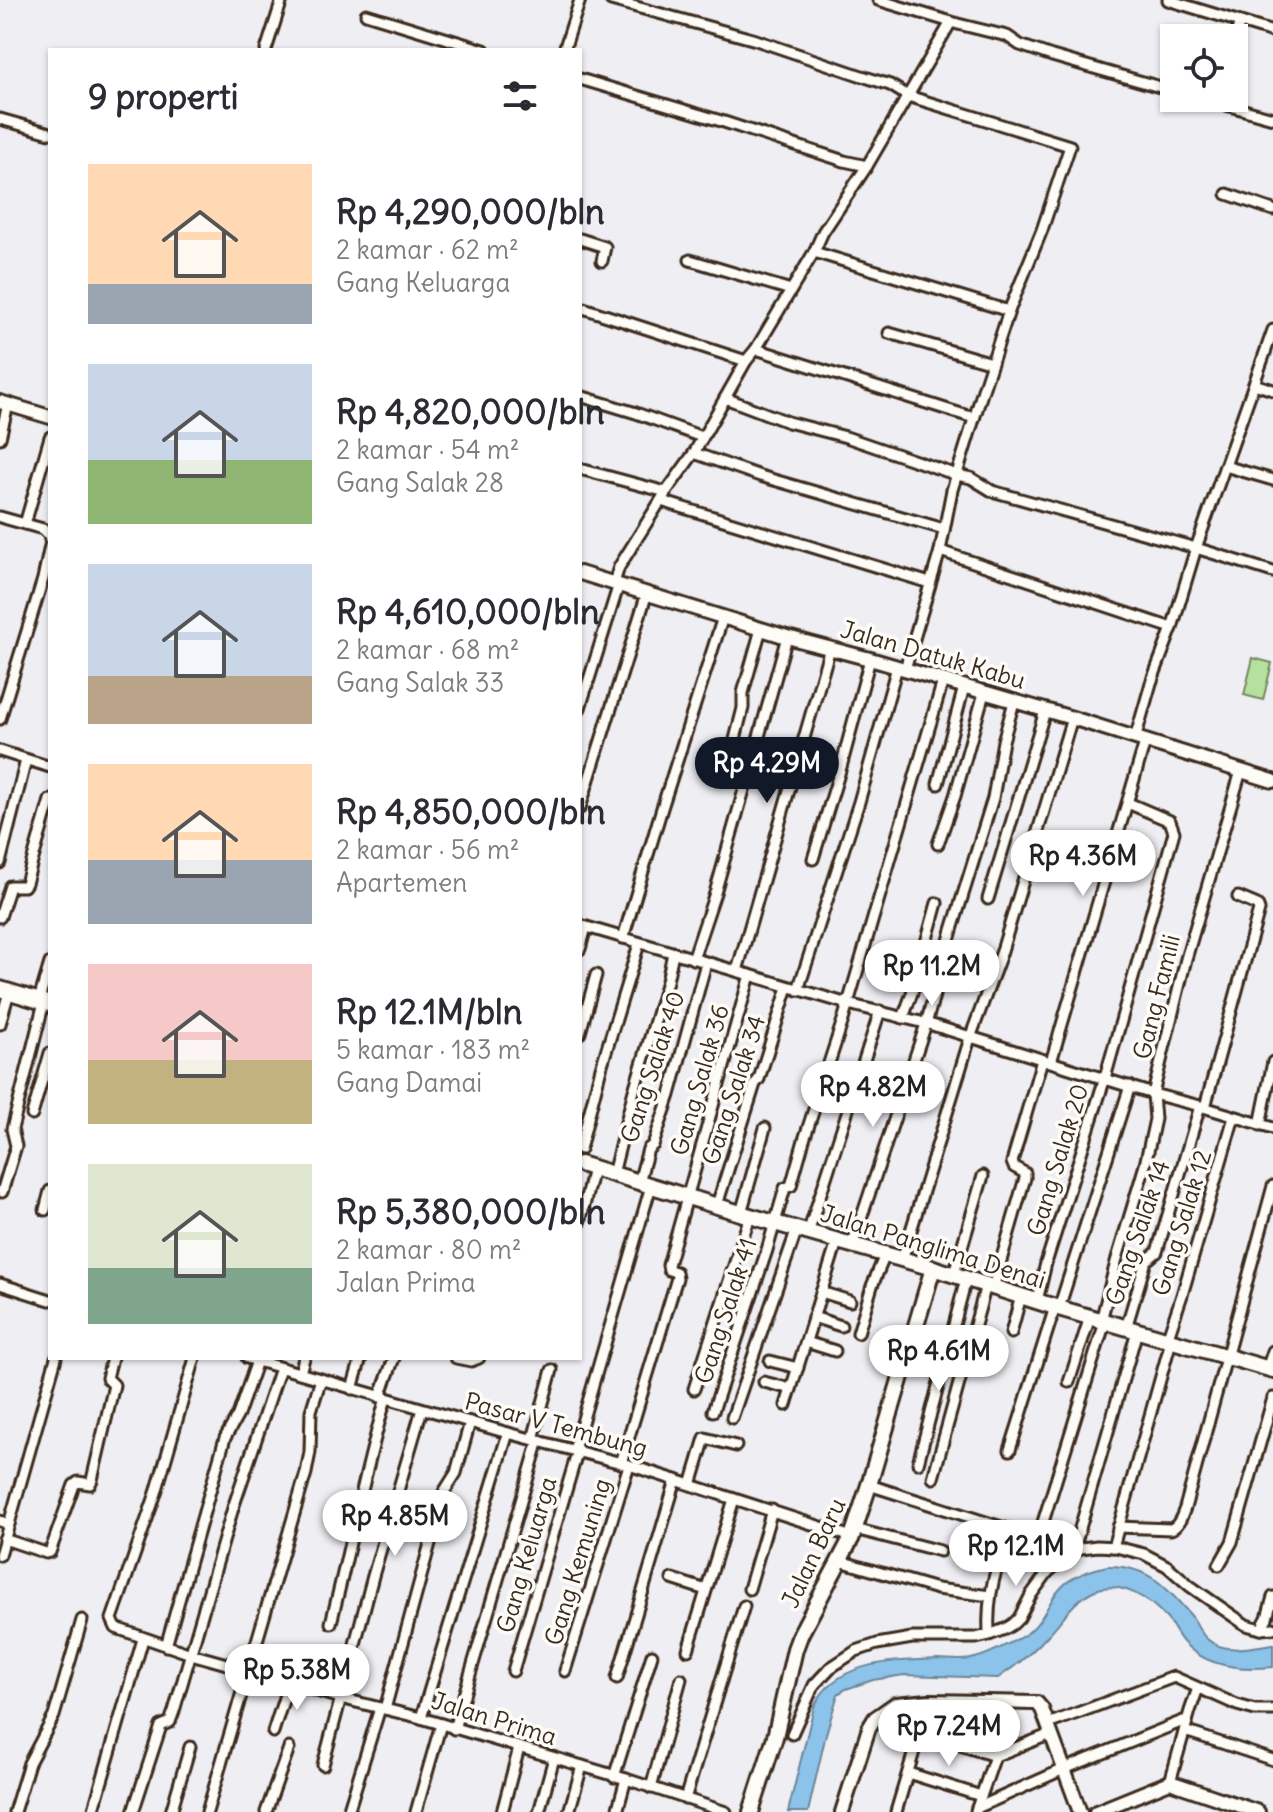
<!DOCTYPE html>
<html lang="id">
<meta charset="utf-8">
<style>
body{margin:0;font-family:Delius,sans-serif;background:#f2f2f3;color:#2b2b33;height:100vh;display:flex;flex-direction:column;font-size:30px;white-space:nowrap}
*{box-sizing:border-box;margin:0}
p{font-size:26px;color:#7c7c81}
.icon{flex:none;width:44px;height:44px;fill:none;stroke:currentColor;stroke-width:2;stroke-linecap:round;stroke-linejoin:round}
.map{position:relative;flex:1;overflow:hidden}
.details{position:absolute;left:48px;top:48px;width:534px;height:1312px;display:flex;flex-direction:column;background:#fff;border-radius:0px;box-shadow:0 2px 6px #0004}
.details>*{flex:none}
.buttons{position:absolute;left:1160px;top:24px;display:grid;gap:16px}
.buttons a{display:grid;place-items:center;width:88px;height:88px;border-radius:0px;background:#fff;box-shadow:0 2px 6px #0004;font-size:40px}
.price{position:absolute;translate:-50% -68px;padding:0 18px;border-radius:28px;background:#fff;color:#222;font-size:26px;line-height:52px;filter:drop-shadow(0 2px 4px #0008)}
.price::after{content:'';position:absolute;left:50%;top:48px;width:24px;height:18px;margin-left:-12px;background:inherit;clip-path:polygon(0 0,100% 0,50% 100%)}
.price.selected{background:#111827;color:#fff}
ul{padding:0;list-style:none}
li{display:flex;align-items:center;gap:24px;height:200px;padding:0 40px}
li span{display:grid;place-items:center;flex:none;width:224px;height:160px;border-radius:0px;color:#555}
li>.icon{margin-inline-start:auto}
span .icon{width:96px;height:96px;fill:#fffc;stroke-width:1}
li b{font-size:34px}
h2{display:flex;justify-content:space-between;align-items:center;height:96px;padding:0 40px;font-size:34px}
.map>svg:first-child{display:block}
.green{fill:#b4e19f;stroke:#78865e;stroke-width:2}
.water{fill:#8cc3ea;stroke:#6c8698;stroke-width:2}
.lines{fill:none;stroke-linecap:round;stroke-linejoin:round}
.minor-casing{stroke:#3b2a1e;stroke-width:15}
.tertiary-casing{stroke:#3b2a1e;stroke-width:18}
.secondary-casing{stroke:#3b2a1e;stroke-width:20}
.primary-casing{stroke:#3b2a1e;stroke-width:20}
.minor{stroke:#fdfcf7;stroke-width:9}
.tertiary{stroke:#fdfcf7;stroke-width:12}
.secondary{stroke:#fdfcf7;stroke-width:14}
.primary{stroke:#fdfcf7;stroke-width:14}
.labels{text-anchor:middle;stroke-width:7;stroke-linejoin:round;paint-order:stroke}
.street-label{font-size:24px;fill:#3b2a1e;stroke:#fdfcf7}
</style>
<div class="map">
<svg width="1273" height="1812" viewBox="0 0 1273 1812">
<rect width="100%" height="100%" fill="#eeeef3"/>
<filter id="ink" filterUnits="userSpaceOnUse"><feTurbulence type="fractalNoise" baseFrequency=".0125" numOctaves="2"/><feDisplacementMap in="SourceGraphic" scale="16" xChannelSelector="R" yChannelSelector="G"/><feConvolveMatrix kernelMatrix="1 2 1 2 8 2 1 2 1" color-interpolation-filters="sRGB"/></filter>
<g filter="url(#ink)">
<path class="green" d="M1253,658L1272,663L1263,700L1244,695Z"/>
<path class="water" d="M1107,1566C1148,1565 1168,1588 1193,1618C1198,1625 1201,1634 1207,1639C1225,1655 1252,1647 1273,1644V1667C1243,1670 1209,1668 1186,1645C1178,1638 1175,1628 1168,1620C1151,1599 1120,1579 1093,1591C1074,1600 1063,1619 1049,1634C1035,1650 1016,1666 998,1678L904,1675L873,1680L846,1689L838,1694L826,1734L808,1812H788L814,1707C835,1660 894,1661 938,1659C950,1659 963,1662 975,1658C988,1655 1002,1647 1014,1641C1019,1638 1026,1635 1030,1631C1046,1618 1050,1595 1067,1582C1079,1573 1093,1570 1107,1566Z"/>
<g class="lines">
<defs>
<g id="minor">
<path d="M611,0L756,40L859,75L890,85L908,96L1070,146L1042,230L1009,311"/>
<path d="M878,0L958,24L1007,36L1020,45L1052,56L1174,91"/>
<path d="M1168,0L1273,32"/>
<path d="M366,14L484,50"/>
<path d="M1234,39L1240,22"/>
<path d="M266,50L282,0"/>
<path d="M564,50L580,0"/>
<path d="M580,79L721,121L844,161L867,166"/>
<path d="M1201,98L1273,118"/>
<path d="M0,119L50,133"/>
<path d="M1227,194L1273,210"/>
<path d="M580,239L605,247L602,261"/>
<path d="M814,252L1009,311L983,390L952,490L940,551L905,669"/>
<path d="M690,260L791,290"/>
<path d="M580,307L746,361"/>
<path d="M889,333L992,363"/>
<path d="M756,349L974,418"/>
<path d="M1254,384L1273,390"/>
<path d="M580,396L636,413L702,437"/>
<path d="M725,398L788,422L846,437L957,475L971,478L992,491L1196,548L1273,572"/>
<path d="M0,438L8,404"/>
<path d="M694,453L760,476L944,529"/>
<path d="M1225,466L1273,480"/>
<path d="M580,469L666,492"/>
<path d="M661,501L930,583"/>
<path d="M0,517L43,529L49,535L50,540"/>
<path d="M25,524L50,437"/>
<path d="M940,551L1172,628"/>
<path d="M614,583L619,567L666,492L694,453L746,361L756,349L814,252L823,232L867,166L951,22"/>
<path d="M580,708L619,584"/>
<path d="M0,719L43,579L50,546"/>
<path d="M1135,739L1151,683L1172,628L1196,548L1273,330"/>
<path d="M0,751L50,767"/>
<path d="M731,755L743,708V693L761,629"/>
<path d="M938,784L964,687"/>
<path d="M580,808L647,593"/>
<path d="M938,844L955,796L984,693"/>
<path d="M813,859L841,767L870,659"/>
<path d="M0,863L26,760"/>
<path d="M988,899L1045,711"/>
<path d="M0,917L10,886H24L26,883L50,800"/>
<path d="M580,925L848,1004L929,1024L1153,1094L1200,1106L1273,1128"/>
<path d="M623,938L662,808L723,617"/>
<path d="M580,949L586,927"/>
<path d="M693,959L715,893L787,637"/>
<path d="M737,971L830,648"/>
<path d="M798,990L859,802L897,667"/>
<path d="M39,1000L50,963"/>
<path d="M903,1018L912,993L937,903"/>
<path d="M0,1024L9,992"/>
<path d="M580,1033L596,975"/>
<path d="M1051,1062L1145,742"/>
<path d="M1205,1107L1259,910L1257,905L1238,897"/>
<path d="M32,1115L50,1053"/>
<path d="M1260,1125L1273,1062"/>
<path d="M580,1149L601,1068L639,944"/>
<path d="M613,1174L633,1094L667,981L673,953"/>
<path d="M639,1182L648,1149L653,1145L670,1095L706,963"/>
<path d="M2,1192L16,1146L12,1129L44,1002"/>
<path d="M717,1205L755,1084L759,1079L788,987"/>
<path d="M45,1210L50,1191"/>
<path d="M741,1213L765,1128"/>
<path d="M580,1223L593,1168"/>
<path d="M808,1233L880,1011"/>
<path d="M852,1246L926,1024L952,930L993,798L1003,741L1014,702"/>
<path d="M902,1260L970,1038L1001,954L1072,718"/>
<path d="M954,1274L983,1176"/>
<path d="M0,1284L50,1300"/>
<path d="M993,1288L1025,1178V1173L1014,1167L1012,1162L1042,1060"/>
<path d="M821,1292L850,1301"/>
<path d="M1037,1301L1046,1263L1105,1078L1174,832L1170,821L1128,803"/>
<path d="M1059,1308L1130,1086"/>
<path d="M813,1317L841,1326"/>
<path d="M1101,1321L1116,1262L1145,1165L1155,1119L1153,1094L1186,959L1241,771"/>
<path d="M1126,1328L1146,1261L1157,1252L1200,1106"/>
<path d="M858,1333L872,1286L885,1255"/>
<path d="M1011,1333L1021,1296"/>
<path d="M1167,1340L1182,1295L1234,1117"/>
<path d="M806,1342L835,1351"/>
<path d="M195,1358L156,1493L112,1619L116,1628L191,1654L248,1670L340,1698L421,1718L626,1779L726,1812"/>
<path d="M247,1358L508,1433L629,1465L852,1537"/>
<path d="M456,1358L471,1361L479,1358"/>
<path d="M770,1361L798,1368"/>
<path d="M1267,1369L1273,1351"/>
<path d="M300,1373L304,1358"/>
<path d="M764,1382L791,1389"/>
<path d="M1069,1382L1090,1317"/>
<path d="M352,1389L361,1358"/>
<path d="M694,1389L750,1216"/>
<path d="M380,1397L394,1358"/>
<path d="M786,1405L837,1242"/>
<path d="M713,1411L767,1250L785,1188L791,1186L804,1140L844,1017L943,681"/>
<path d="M732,1418L797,1229"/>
<path d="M533,1439L552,1370"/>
<path d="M574,1450L651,1186"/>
<path d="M1010,1450L1055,1307"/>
<path d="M621,1463L677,1278L676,1272L669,1270L668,1265L750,975"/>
<path d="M918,1463L966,1279"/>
<path d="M933,1478L986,1285"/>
<path d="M691,1485L705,1438L736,1446"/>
<path d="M869,1485L1036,1538L1039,1535L1105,1322"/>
<path d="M0,1521L9,1524L0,1555"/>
<path d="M9,1524L56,1358"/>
<path d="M1118,1527L1171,1529C1179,1526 1182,1516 1185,1508L1273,1186"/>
<path d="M855,1529L940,1551"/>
<path d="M4,1539L46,1553L50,1552L74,1485L78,1482L90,1484L92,1480L114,1385L107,1378L112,1358"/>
<path d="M1113,1547L1171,1341"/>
<path d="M1074,1549L1137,1331"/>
<path d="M840,1561L937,1589L990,1596"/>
<path d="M1219,1565L1232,1542L1273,1398"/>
<path d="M672,1579L706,1590"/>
<path d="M749,1589L772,1510"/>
<path d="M331,1623C350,1548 364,1473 386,1398"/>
<path d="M1261,1629L1267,1618L1273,1597"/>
<path d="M989,1635C987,1594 995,1568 1011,1530"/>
<path d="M166,1646L225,1438L238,1415L258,1358"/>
<path d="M688,1650L734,1499"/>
<path d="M513,1671L578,1450"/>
<path d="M565,1671L629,1465"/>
<path d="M617,1678L676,1480"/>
<path d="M385,1709L444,1492L456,1473L470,1422"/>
<path d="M421,1718L508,1433"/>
<path d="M1048,1724L1174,1677L1237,1705L1255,1710H1273"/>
<path d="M454,1729L539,1440"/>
<path d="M273,1732L289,1682"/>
<path d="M920,1732L995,1756L1051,1734"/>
<path d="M1184,1732L1191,1733L1273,1760"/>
<path d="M792,1734L814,1685L830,1668L856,1651L877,1644L912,1638H976L989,1635L1005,1629L1013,1624L1019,1618L1031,1595L1047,1573L1074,1549L1097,1546L1116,1547L1144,1554L1167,1566L1190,1586L1246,1625L1261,1629L1273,1628"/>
<path d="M323,1765L373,1576L422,1409"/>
<path d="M908,1773L981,1796"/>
<path d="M614,1777L652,1655"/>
<path d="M1170,1782L1190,1711L1198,1688"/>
<path d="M651,1788L681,1679"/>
<path d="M685,1799L744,1606"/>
<path d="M977,1808L1064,1769L1183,1721H1187"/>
<path d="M976,1811L995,1756L1007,1703"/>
<path d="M14,1812L29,1763L54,1716L82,1620"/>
<path d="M93,1812L143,1639"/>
<path d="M133,1812L161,1726L170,1722L174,1711L233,1508L280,1368"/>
<path d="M171,1812L190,1747"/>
<path d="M207,1812L306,1473L310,1452L311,1411L321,1379"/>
<path d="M266,1812L289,1748"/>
<path d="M348,1812L380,1708"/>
<path d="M416,1812L441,1724"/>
<path d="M502,1812L519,1748"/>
<path d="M539,1812L554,1758"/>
<path d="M569,1812L582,1766"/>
<path d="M617,1812L626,1779"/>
<path d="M896,1812L929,1701"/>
</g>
<g id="tertiary">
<path d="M0,402L50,417"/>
<path d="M580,573L787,637L870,659L1072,718L1273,781"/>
<path d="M842,1812L869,1728L875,1718L895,1704L929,1701L1037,1703L1042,1709L1080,1812"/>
<path d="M1096,1812L1170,1782L1258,1812"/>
</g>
<path id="secondary" d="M751,1812L775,1737L795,1649L801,1633L852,1537L869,1485L933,1268"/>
<g id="primary">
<path d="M0,989L50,1004"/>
<path d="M580,1164L750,1216L933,1268L1055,1307L1273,1370"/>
</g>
</defs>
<use href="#minor" class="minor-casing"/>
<use href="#tertiary" class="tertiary-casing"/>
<use href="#secondary" class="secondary-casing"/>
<use href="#primary" class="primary-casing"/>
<use href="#minor" class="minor"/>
<use href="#tertiary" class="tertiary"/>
<use href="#secondary" class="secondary"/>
<use href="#primary" class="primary"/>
</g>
</g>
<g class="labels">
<g class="street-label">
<text transform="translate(933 655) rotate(16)" y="8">Jalan Datuk Kabu</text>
<text transform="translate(1157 997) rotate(-76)" y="8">Gang Famili</text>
<text transform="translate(653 1067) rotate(-72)" y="8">Gang Salak 40</text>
<text transform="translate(700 1080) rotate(-74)" y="8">Gang Salak 36</text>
<text transform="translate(734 1090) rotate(-72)" y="8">Gang Salak 34</text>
<text transform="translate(1058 1160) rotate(-73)" y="8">Gang Salak 20</text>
<text transform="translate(1182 1223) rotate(-73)" y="8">Gang Salak 12</text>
<text transform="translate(1138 1233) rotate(-71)" y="8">Gang Salak 14</text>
<text transform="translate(933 1247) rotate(17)" y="8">Jalan Panglima Denai</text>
<text transform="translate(726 1311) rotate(-72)" y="8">Gang Salak 41</text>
<text transform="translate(556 1425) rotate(15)" y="8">Pasar V Tembung</text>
<text transform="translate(814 1553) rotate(-65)" y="8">Jalan Baru</text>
<text transform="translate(527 1555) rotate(-74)" y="8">Gang Keluarga</text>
<text transform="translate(578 1562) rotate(-73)" y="8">Gang Kemuning</text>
<text transform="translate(494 1719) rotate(17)" y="8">Jalan Prima</text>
</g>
</g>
</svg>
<div class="buttons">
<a><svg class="icon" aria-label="locate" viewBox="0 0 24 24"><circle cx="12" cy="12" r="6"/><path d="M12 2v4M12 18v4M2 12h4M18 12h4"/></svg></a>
</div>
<b class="price selected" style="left:767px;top:805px">Rp 4.29M</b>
<b class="price" style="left:1083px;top:898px">Rp 4.36M</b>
<b class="price" style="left:932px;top:1008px">Rp 11.2M</b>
<b class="price" style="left:873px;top:1129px">Rp 4.82M</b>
<b class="price" style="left:939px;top:1393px">Rp 4.61M</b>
<b class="price" style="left:395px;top:1558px">Rp 4.85M</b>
<b class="price" style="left:1016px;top:1588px">Rp 12.1M</b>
<b class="price" style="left:297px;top:1712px">Rp 5.38M</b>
<b class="price" style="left:949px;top:1768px">Rp 7.24M</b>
<section class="details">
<h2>9 properti<svg class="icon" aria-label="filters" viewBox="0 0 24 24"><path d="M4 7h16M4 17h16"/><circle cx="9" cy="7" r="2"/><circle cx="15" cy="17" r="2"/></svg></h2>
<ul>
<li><span style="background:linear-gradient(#ffd9b3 75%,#9aa5b1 0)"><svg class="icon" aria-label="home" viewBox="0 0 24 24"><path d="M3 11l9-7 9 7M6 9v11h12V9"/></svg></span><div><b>Rp 4,290,000/bln</b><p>2 kamar · 62 m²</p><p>Gang Keluarga</p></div></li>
<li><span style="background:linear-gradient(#c9d6e8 60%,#8fb573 0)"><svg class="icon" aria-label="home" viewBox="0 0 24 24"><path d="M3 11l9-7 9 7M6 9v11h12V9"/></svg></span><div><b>Rp 4,820,000/bln</b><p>2 kamar · 54 m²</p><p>Gang Salak 28</p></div></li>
<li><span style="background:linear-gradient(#c9d6e8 70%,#b9a48a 0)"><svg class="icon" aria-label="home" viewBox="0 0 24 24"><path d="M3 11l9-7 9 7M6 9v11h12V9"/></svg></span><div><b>Rp 4,610,000/bln</b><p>2 kamar · 68 m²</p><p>Gang Salak 33</p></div></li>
<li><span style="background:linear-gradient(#ffd9b3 60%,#9aa5b1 0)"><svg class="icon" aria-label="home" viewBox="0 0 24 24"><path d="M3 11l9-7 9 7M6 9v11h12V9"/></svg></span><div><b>Rp 4,850,000/bln</b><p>2 kamar · 56 m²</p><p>Apartemen</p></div></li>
<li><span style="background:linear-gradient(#f6c9c9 60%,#c2b280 0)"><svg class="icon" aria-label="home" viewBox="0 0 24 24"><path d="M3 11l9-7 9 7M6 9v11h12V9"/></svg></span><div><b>Rp 12.1M/bln</b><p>5 kamar · 183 m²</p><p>Gang Damai</p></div></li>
<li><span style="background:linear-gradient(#dfe7d0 65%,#7fa58c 0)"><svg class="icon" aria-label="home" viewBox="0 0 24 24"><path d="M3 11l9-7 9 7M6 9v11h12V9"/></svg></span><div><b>Rp 5,380,000/bln</b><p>2 kamar · 80 m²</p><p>Jalan Prima</p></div></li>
</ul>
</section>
</div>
